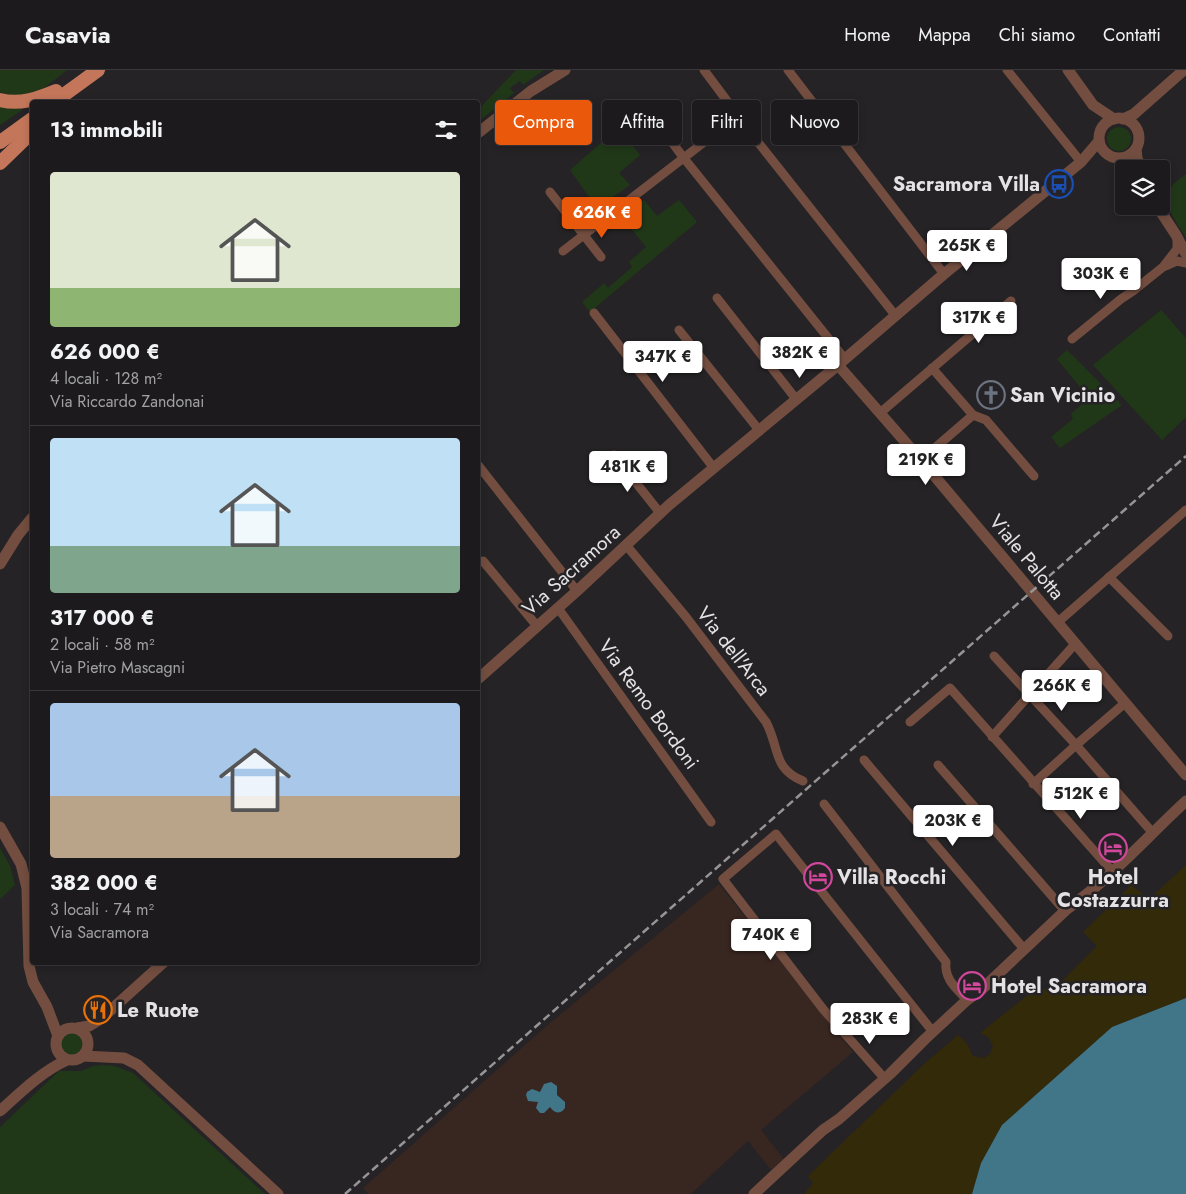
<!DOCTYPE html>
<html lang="it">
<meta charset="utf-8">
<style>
body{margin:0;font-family:Jost,sans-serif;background:#292729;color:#f1f3f6;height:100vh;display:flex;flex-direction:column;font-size:19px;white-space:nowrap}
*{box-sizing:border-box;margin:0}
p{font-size:16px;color:#a0a1a3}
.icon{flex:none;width:28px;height:28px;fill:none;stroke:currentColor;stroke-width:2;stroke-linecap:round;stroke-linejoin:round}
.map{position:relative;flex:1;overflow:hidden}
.sheet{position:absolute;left:30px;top:30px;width:450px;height:865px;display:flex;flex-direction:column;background:#1c1a1c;border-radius:5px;box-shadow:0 2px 8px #0003,0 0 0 1px #3a383b}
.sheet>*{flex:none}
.top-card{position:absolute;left:495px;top:30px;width:475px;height:45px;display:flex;gap:10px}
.controls{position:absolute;left:1115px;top:90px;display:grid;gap:10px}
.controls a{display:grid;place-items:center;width:55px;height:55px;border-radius:5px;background:#1c1a1c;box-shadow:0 2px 8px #0003,0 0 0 1px #3a383b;font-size:25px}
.price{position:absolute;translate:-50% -42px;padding:0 11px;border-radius:5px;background:#fff;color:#222;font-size:16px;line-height:32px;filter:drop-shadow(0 1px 2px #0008)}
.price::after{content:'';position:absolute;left:50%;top:30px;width:15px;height:11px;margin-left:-8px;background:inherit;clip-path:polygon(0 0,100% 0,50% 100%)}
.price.on{background:#ea580c;color:#fff}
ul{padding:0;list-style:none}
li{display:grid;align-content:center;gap:10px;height:265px;padding:0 20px}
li+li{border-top:1px solid #3a383b}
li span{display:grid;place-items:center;height:155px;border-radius:5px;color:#555}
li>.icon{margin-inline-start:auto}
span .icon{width:90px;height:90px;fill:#fffc;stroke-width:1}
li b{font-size:21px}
h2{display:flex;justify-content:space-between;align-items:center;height:60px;padding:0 20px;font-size:21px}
.tag{padding:0 18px;border-radius:5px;background:#1c1a1c;box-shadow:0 2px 8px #0003,0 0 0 1px #3a383b;font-size:18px;line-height:45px}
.tag.on{background:#ea580c;color:#fff}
header{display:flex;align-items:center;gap:30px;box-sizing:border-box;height:70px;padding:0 25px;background:#1c1a1c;border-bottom:1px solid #3a383b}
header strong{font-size:24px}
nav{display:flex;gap:28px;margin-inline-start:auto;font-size:18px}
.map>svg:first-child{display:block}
.commercial{fill:#382621}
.green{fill:#203818}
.sand{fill:#332a09}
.water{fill:#417588}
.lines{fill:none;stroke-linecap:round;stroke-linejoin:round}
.minor{stroke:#734e40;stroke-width:9}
.tertiary{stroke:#734e40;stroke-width:11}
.primary{stroke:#c3765a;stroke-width:14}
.rail{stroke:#969496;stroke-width:2.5;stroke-dasharray:8 4;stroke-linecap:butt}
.labels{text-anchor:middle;stroke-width:5;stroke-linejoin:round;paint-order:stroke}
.poi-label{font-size:20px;font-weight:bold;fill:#e4e2e4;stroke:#252325;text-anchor:start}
.street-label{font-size:20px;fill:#e4e2e4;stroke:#252325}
</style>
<header>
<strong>Casavia</strong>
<nav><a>Home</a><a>Mappa</a><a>Chi siamo</a><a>Contatti</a></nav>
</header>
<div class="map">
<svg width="1186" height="1124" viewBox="0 0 1186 1124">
<rect width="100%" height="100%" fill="#252325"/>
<path class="commercial" d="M719,814L853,982L761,1060L784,1089L771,1100L748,1071L691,1124H368L363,1118L551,952Z"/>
<g class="green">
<path d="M0,0H67C44,18 31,33 0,22Z"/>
<path d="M516,0H544L523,15L520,11L510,18L514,23L478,52V40Z"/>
<path d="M0,36L8,38L21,39L22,40L0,55Z"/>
<circle cx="1119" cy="69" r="12"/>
<path d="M619,57L640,85L619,103L630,115L597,138L570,100Z"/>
<path d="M1186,104V168C1179,155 1159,132 1171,117C1175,112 1181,108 1186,104Z"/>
<path d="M644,130L657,146L679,130L697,152L590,242L582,232L604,213L608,218L632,197L629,192L646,177L622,147Z"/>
<path d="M1161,240L1186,268V347L1162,370L1093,295Z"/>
<path d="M1067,280L1122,335L1060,378L1051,367L1073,349L1071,344L1089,328L1057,289Z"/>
<path d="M0,778L10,796L15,815L0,829Z"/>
<circle cx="72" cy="974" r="11"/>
<path d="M103,995L115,996L133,1003L265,1124H0V1057L59,1001H81L93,996Z"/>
</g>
<path class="sand" d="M1186,795V928L1112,957L1002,1055L981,1093L972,1124H804L813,1113L808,1106L925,993L958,965C961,968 965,971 967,974C974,984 967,986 984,988L990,984L993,975L988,967L980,963L1029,924L1058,915L1097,876L1083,862L1131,815L1149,829Z"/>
<g class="water">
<path d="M1186,928V1124H972L981,1093L1002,1055L1112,957Z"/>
<path d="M551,1012L557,1016V1025L565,1032V1038C560,1045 554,1043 550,1037L544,1043H540L536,1038L538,1032L528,1031L526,1025L527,1022L532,1019L540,1022L544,1014Z"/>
</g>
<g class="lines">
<g class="minor">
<path d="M704,0L757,71L895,245"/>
<path d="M788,0L944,204"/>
<path d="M1007,0L1081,92"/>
<path d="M648,40L683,87L845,289"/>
<path d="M550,122L601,187"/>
<path d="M563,181L738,46"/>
<path d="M1166,196L1177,191L1186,193"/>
<path d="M717,228L796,329"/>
<path d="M594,243L713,397"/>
<path d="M679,260L759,360"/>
<path d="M1072,269L1121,229L1133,221L1163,197L1177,179V168"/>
<path d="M932,298L973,345L986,350L1034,406"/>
<path d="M880,343L1011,231"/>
<path d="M614,385L660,443"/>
<path d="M921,390L973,345"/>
<path d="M478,395L577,521"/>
<path d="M626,475L686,547L766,652C780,678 772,698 803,711"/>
<path d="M483,491L537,556"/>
<path d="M1109,507L1168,566"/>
<path d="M558,538L711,752"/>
<path d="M1058,552L1186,440"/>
<path d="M994,586L1076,675L1152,762"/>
<path d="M910,652L950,618L1112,801"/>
<path d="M992,667L1075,574"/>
<path d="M864,690L1024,879"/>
<path d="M938,695L1065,841"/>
<path d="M1033,714L1076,675L1125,633"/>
<path d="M824,734L946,892C944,909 956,918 967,930"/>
<path d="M885,1009L823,939L723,809L776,764L933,962"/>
</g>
<g class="tertiary">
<path d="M1068,0L1093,35L1114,49"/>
<circle cx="1119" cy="68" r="20"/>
<path d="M1123,49L1134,44L1184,0"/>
<path d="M478,63L531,21L565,0"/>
<path d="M1136,79L1137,88L1141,99"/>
<path d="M1157,136L1176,165L1186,184"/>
<path d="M838,295L921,390L1186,705"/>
<path d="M0,494L18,465L32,448"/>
<path d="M478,609L577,521L669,435L838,295L944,204L1081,92L1099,71"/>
<path d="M0,757L21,794L27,818L29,896L33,912L47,937L58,966"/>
<circle cx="72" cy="974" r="16"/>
<path d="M77,958L89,956L102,948L164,892"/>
<path d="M83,986L124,988L138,995L278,1124"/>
<path d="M0,1041C21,1022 41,1002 67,990"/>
<path d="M754,1124L823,1060L839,1049L890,1004L925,969L967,930L981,920L1067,839C1111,808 1147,767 1186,731"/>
</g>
<g class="primary">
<path d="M0,30C20,35 37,29 56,21"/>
<path d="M54,32L98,0"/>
<path d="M0,72L32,49"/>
<path d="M0,93L32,62"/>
</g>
<path class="rail" d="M345,1124L1186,386"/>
</g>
<defs>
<symbol id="bus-ring" viewBox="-11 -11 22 22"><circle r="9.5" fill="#252325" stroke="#1a4fb4" stroke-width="1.5"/><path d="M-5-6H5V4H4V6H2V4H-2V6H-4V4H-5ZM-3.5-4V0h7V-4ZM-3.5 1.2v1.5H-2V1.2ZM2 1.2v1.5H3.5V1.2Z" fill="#1a4fb4"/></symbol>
<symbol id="church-ring" viewBox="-11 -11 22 22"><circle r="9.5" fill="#252325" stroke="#6b7280" stroke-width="1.5"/><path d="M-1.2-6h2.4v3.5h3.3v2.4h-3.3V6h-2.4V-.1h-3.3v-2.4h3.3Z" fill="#6b7280"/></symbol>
<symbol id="hotel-ring" viewBox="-11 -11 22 22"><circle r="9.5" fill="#252325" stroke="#d1479c" stroke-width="1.5"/><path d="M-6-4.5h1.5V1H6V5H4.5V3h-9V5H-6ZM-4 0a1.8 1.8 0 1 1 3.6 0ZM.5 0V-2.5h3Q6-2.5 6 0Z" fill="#d1479c"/></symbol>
<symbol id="restaurant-ring" viewBox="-11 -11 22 22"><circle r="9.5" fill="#252325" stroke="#e8710a" stroke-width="1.5"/><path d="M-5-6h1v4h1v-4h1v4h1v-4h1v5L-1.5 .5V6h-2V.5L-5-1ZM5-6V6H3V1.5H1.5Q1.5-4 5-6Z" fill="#e8710a"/></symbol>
</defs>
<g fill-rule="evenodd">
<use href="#bus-ring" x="1043" y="98" width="32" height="32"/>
<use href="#church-ring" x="975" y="309" width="32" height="32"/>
<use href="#hotel-ring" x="1097" y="762" width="32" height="32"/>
<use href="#hotel-ring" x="802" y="791" width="32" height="32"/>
<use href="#hotel-ring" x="956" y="900" width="32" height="32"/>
<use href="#restaurant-ring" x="82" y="924" width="32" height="32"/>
</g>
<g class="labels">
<g class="poi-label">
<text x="1040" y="121" text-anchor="end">Sacramora Villa</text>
<text x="1010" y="332">San Vicinio</text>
<text x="837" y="814">Villa Rocchi</text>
<text x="1113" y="814" text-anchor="middle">Hotel<tspan x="1113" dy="23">Costazzurra</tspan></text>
<text x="991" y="923">Hotel Sacramora</text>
<text x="117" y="947">Le Ruote</text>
</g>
<g class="street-label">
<text transform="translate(1027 487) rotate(50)" y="7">Viale Palotta</text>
<text transform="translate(571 500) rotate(-42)" y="7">Via Sacramora</text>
<text transform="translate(734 581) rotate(52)" y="7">Via dell'Arca</text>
<text transform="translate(649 634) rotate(54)" y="7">Via Remo Bordoni</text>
</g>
</g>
</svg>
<div class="controls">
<a><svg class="icon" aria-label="layers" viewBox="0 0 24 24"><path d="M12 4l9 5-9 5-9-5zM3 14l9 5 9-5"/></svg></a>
</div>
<b class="price on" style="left:602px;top:169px">626K €</b>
<b class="price" style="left:967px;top:202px">265K €</b>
<b class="price" style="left:1101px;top:230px">303K €</b>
<b class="price" style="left:979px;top:274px">317K €</b>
<b class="price" style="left:800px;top:309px">382K €</b>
<b class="price" style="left:663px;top:313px">347K €</b>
<b class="price" style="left:926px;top:416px">219K €</b>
<b class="price" style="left:628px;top:423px">481K €</b>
<b class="price" style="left:1062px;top:642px">266K €</b>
<b class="price" style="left:1081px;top:750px">512K €</b>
<b class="price" style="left:953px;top:777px">203K €</b>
<b class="price" style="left:771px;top:891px">740K €</b>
<b class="price" style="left:870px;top:975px">283K €</b>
<div class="top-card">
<a class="tag on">Compra</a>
<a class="tag">Affitta</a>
<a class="tag">Filtri</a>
<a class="tag">Nuovo</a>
</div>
<section class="sheet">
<h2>13 immobili<svg class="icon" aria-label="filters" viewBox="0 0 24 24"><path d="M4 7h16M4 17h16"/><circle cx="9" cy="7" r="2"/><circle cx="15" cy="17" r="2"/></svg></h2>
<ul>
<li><span style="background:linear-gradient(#dfe7d0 75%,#8fb573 0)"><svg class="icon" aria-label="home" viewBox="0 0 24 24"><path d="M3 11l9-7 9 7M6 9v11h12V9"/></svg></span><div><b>626 000 €</b><p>4 locali · 128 m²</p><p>Via Riccardo Zandonai</p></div></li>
<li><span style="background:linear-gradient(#bfe0f5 70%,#7fa58c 0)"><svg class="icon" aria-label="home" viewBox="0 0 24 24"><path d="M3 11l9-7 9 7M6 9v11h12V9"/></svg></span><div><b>317 000 €</b><p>2 locali · 58 m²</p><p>Via Pietro Mascagni</p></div></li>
<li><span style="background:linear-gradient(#a9c7e8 60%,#b9a48a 0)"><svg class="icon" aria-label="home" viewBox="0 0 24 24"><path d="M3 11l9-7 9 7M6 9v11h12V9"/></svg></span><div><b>382 000 €</b><p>3 locali · 74 m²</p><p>Via Sacramora</p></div></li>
</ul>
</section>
</div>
